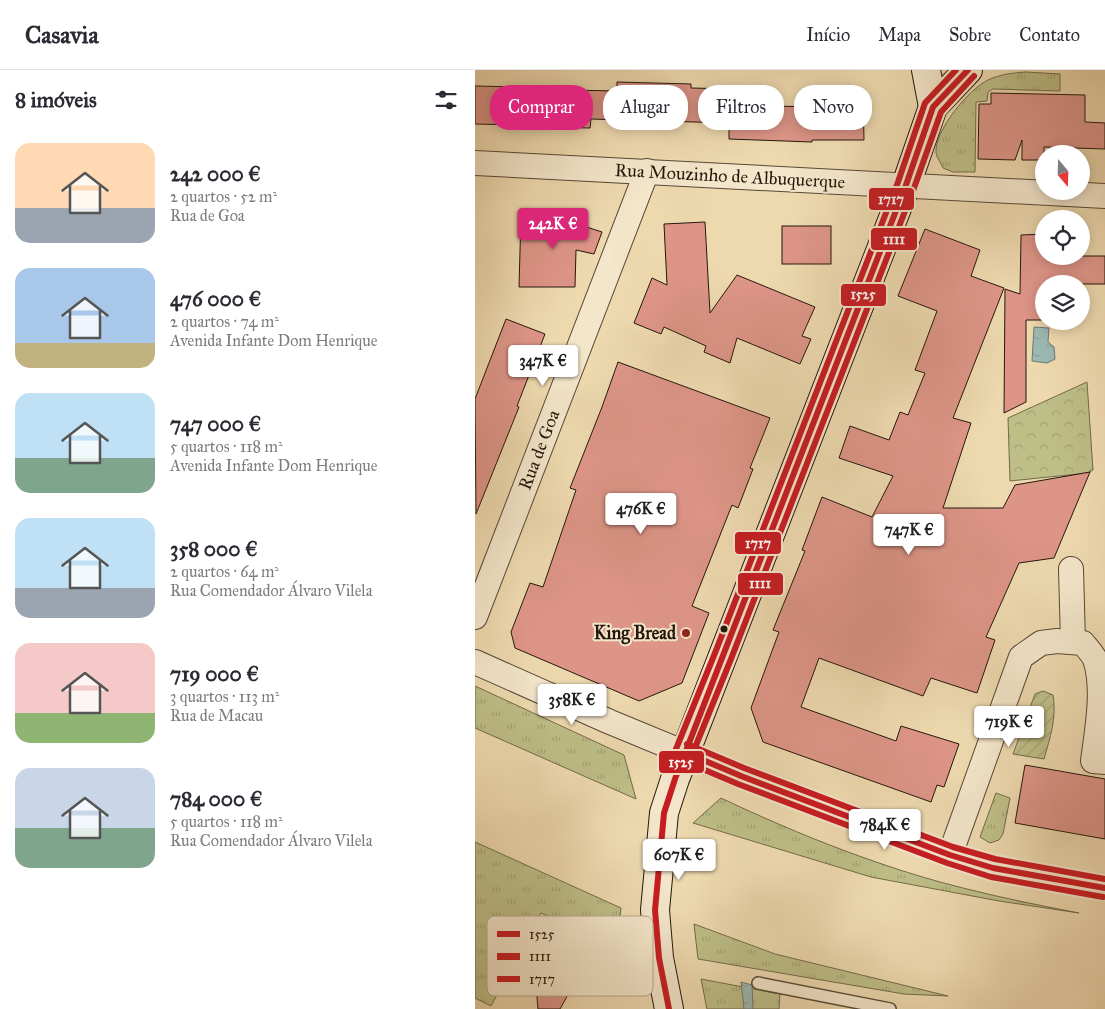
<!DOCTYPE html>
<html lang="pt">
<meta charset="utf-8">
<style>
body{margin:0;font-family:"IM FELL Great Primer",serif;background:#f7f7f7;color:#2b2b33;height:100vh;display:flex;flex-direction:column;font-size:19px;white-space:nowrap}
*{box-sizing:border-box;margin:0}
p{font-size:16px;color:#7c7c81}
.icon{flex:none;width:28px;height:28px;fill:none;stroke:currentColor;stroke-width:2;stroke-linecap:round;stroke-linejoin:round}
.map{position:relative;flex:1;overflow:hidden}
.drawer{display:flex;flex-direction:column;background:#fff;width:475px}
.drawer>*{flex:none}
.guide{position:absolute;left:15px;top:15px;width:475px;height:45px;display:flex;gap:10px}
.needle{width:32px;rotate:161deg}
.fabs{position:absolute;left:560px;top:75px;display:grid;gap:10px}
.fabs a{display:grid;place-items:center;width:55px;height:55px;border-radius:50%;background:#fff;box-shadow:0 2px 12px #0003;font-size:25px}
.price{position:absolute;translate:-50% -42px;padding:0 11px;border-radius:5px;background:#fff;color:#222;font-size:16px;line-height:32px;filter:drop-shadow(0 1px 2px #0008)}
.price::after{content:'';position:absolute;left:50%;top:30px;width:15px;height:11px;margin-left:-8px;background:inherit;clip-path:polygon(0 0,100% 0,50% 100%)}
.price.active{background:#db2777;color:#fff}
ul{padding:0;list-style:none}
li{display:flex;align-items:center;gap:15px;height:125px;padding:0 15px}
li span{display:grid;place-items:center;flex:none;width:140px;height:100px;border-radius:15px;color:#555}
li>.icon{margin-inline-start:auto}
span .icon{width:60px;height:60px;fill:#fffc;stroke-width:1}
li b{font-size:21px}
h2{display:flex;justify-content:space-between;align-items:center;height:60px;padding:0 15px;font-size:21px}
.pill{padding:0 18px;border-radius:20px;background:#fff;box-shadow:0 2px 12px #0003;font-size:18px;line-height:45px}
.pill.active{background:#db2777;color:#fff}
header{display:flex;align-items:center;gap:30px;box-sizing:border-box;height:70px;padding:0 25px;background:#fff;border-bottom:1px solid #e1e1e2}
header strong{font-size:24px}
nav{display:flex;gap:28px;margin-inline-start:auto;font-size:18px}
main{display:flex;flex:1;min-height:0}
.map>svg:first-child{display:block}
.grass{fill:url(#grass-tufts);stroke:#726a4a}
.park{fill:url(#park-crowns);stroke:#726a4a}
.garden{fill:url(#garden-furrows);stroke:#726a4a}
.water{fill:url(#water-ripples);stroke:#6c7870}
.building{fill:#dd9588;stroke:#25170c}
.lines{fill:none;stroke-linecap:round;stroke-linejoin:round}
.lane-casing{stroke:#574835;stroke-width:14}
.street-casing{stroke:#574835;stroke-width:26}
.secondary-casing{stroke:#25170c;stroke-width:30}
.lane{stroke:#f4e6cb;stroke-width:11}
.street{stroke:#f4e6cb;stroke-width:24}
.secondary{stroke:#f4e6cb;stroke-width:28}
.bus-1-casing{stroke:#f4e6cb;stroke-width:10}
.bus-2-casing{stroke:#f4e6cb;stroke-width:10}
.bus-3-casing{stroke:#f4e6cb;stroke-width:10}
.bus-1{stroke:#c61d23;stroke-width:6}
.bus-2{stroke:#c61d23;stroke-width:6}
.bus-3{stroke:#c61d23;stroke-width:6}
.bus-dot{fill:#25170c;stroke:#f4e6cb;stroke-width:2}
.poi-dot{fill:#8f2418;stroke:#f4e6cb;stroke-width:2}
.labels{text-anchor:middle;stroke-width:4;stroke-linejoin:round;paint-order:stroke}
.street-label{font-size:18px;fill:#25170c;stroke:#f4e6cb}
.poi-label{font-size:18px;font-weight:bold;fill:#25170c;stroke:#f4e6cb;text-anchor:end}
.key{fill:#f4e6cb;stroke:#b6a892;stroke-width:1}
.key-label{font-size:14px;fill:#25170c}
.line-badge{stroke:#f4e6cb;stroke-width:2}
.badge-label{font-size:14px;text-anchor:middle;font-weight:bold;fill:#fff}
</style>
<header>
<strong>Casavia</strong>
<nav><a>Início</a><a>Mapa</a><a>Sobre</a><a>Contato</a></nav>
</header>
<main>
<section class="drawer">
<h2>8 imóveis<svg class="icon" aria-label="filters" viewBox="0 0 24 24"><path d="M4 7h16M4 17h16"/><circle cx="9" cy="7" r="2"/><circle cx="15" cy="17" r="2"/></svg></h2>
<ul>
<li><span style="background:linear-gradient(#ffd9b3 65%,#9aa5b1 0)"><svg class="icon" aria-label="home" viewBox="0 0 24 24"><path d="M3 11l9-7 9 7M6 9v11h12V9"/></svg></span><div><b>242 000 €</b><p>2 quartos · 52 m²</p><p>Rua de Goa</p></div></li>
<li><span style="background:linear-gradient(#a9c7e8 75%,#c2b280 0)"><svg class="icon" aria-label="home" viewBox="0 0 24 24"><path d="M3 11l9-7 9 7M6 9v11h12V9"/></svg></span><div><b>476 000 €</b><p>2 quartos · 74 m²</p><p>Avenida Infante Dom Henrique</p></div></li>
<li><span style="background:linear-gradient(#bfe0f5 65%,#7fa58c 0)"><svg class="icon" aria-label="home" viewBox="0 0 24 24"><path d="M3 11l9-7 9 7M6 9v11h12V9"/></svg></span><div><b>747 000 €</b><p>5 quartos · 118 m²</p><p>Avenida Infante Dom Henrique</p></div></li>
<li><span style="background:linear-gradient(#bfe0f5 70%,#9aa5b1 0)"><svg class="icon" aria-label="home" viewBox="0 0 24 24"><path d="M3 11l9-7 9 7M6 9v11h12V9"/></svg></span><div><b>358 000 €</b><p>2 quartos · 64 m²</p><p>Rua Comendador Álvaro Vilela</p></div></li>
<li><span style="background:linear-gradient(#f6c9c9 70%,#8fb573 0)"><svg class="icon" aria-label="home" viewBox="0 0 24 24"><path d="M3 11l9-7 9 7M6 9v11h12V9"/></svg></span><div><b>719 000 €</b><p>3 quartos · 113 m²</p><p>Rua de Macau</p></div></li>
<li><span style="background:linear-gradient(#c9d6e8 60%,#7fa58c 0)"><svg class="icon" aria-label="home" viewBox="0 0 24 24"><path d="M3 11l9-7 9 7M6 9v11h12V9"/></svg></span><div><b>784 000 €</b><p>5 quartos · 118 m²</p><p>Rua Comendador Álvaro Vilela</p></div></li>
</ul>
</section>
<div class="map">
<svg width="630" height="939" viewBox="0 0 630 939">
<defs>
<pattern id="grass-tufts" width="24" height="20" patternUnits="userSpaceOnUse" patternTransform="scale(1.25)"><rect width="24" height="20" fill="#bebe87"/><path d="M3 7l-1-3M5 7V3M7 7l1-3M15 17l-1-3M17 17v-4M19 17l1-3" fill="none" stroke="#a3a373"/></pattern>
<pattern id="park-crowns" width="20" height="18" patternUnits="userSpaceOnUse" patternTransform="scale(1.25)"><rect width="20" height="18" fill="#bebe87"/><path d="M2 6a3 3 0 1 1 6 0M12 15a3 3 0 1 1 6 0" fill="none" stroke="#a3a373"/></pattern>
<pattern id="garden-furrows" width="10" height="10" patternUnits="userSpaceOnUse" patternTransform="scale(1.25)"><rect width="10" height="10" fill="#bebe87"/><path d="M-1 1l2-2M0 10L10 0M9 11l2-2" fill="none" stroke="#a3a373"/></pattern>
<pattern id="water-ripples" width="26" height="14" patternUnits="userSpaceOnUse" patternTransform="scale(1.25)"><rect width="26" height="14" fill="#9cb9b3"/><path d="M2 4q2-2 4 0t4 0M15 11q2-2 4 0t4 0" fill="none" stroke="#869e99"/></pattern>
</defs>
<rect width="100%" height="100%" fill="#eed9af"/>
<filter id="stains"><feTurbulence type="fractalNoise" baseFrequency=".004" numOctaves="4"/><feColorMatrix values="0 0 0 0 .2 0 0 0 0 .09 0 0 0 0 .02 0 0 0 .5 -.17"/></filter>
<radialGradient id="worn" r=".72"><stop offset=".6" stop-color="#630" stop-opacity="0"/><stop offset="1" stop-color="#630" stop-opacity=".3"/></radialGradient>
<g class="grass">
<path d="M551,2L585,4V21L518,19L513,22L512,31L501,32L500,102H478L468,98C466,93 462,88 461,83C459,61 494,19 513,10C526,4 538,3 551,2Z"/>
<path d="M0,616L149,685L161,729L0,658Z"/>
<path d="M521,723L535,728L528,764L524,770L515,773L505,767Z"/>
<path d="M246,728C324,765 412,800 496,820C532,829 568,836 604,843L524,831L396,807L218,753Z"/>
<path d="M0,772L146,838L141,877L66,843L16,936L0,928Z"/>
<path d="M219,854L300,884L473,926L429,924L223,889Z"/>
<path d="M226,909L305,924L304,939H232Z"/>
</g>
<path class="park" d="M612,312L618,400L613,403L535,411L533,348Z"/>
<path class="garden" d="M568,621L578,625C582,647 575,668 569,689L538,684L560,624Z"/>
<g class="water">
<path d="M559,257L574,258L573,272L579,277L580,289L572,293L557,291Z"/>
<path d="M266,912L277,915L278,939H269Z"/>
</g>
<g class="building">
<path d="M142,12L216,14V18L297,20V36L343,37V25H388L389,70H337V72L254,69V53L116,49L115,58L69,57V55H48V52L47,55L0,54V16L46,17V19L142,21Z"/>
<path d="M516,23L610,25V52L630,53V79L569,77V90H547V70L540,90L503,89L504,34H516Z"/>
<path d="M46,145L102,146V154L127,162L119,184L101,180L100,217H44Z"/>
<path d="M230,152L235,243L262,205L340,237L327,266L336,269L325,294L262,268L255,293L229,282L231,276L189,257L186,264L159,253L177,208L192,215L189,154Z"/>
<rect x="307" y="156" width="49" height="38"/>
<path d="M450,159L505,180L496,206L529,218L478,348L496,353L468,438H528L540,415L615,402L579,488L544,493L511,567L520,570L502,623L456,608L448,626L344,588L326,637L421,671L426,656L484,674L469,717L462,715L456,732L288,672L276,638L304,562L298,560L330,481L327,480L347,427L397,447L418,406L364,388L375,356L414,370L425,342L433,345L450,303L440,300L462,241L423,226Z"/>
<path d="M569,164V186H630V214H569V250H551V332L529,343L530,219L545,224L546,165Z"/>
<path d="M31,249L70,264L42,336L44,337L1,444L0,329Z"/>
<path d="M143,292L295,348L275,398L278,399L263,438L257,435L217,536L234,543L207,613L164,631L40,578L36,562L55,513L68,517L101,420L95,418L127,337Z"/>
<path d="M550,695L630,709V769L540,753Z"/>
<path d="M79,877L109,896L85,939H63L60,905Z"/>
</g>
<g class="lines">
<defs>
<path id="lane" d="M283,913L415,939"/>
<g id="street">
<path d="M0,93L630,126"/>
<path d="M596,499L598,572"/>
<path d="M0,547L172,101"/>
<path d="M0,592L135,652L266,706L475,785L518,798L630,818"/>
<path d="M475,785L546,587L566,573L582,571L608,573C612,578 617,583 620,589C630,619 622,659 618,691L630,692"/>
</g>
<g id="secondary">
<path d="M451,0L458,37"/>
<path d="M194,939L184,888L180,840L189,743L200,709L431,115L458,37L493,0"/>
</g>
</defs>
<use href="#lane" class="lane-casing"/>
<use href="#street" class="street-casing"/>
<use href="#secondary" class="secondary-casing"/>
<use href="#lane" class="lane"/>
<use href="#street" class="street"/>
<use href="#secondary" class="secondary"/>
<defs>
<g id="bus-1">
<path d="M209,682L266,706L475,785L518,798L630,818"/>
<path d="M194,939L184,888L180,840L189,743L200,709L431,115L458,37L493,0"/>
</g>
<g id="bus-2">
<path d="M217,685L256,589L439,118L466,42L499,6"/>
<path d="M206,690L263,714L472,793L516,807L628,827"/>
</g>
<g id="bus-3">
<path d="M212,674L269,698L478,777L520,789L630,809"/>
<path d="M201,679L240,583L423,112L450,33L481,0"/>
</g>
</defs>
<use href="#bus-1" class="bus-1-casing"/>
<use href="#bus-2" class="bus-2-casing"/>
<use href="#bus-3" class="bus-3-casing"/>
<use href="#bus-1" class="bus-1"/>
<use href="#bus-2" class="bus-2"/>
<use href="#bus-3" class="bus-3"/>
</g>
<circle class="bus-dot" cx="249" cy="559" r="4.5"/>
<circle class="poi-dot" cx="211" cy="563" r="5"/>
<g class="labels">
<g class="street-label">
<text transform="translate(255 106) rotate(3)" y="6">Rua Mouzinho de Albuquerque</text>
<text transform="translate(64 380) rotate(-69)" y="6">Rua de Goa</text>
</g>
<g class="poi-label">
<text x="201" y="569">King Bread</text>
</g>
</g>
<rect x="12" y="846" width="166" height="80" rx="8" class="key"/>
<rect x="22" y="861" width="23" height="6" fill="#c61d23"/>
<rect x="22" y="883" width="23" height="7" fill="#c61d23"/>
<rect x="22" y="906" width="23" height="6" fill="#c61d23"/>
<g class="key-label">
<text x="54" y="869">1525</text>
<text x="54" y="891">1111</text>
<text x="54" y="914">1717</text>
</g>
<g class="line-badge">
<rect x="393" y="117" width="47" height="24" rx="5" fill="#c61d23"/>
<rect x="395" y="157" width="48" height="24" rx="5" fill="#c61d23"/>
<rect x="365" y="213" width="47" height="24" rx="5" fill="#c61d23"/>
<rect x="259" y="461" width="48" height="24" rx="5" fill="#c61d23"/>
<rect x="262" y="502" width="47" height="24" rx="5" fill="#c61d23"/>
<rect x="183" y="680" width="47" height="24" rx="5" fill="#c61d23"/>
</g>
<g class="badge-label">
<text x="416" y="134">1717</text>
<text x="419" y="174">1111</text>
<text x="388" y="229">1525</text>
<text x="283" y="478">1717</text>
<text x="285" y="518">1111</text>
<text x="206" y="697">1525</text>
</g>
<rect width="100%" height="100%" filter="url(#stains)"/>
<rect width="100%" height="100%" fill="url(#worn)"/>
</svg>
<div class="fabs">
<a><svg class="needle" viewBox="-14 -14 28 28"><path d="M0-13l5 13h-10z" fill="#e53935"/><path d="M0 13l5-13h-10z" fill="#7c7c81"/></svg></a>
<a><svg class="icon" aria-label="locate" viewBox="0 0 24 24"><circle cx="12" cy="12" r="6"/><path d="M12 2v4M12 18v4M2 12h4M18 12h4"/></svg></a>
<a><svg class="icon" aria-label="layers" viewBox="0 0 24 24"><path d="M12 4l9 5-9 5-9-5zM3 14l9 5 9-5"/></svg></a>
</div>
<b class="price active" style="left:78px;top:180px">242K €</b>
<b class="price" style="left:68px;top:317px">347K €</b>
<b class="price" style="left:166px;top:465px">476K €</b>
<b class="price" style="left:434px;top:486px">747K €</b>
<b class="price" style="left:97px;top:656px">358K €</b>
<b class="price" style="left:534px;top:678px">719K €</b>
<b class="price" style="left:410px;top:781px">784K €</b>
<b class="price" style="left:204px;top:811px">607K €</b>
<div class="guide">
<a class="pill active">Comprar</a>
<a class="pill">Alugar</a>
<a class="pill">Filtros</a>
<a class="pill">Novo</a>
</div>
</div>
</main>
